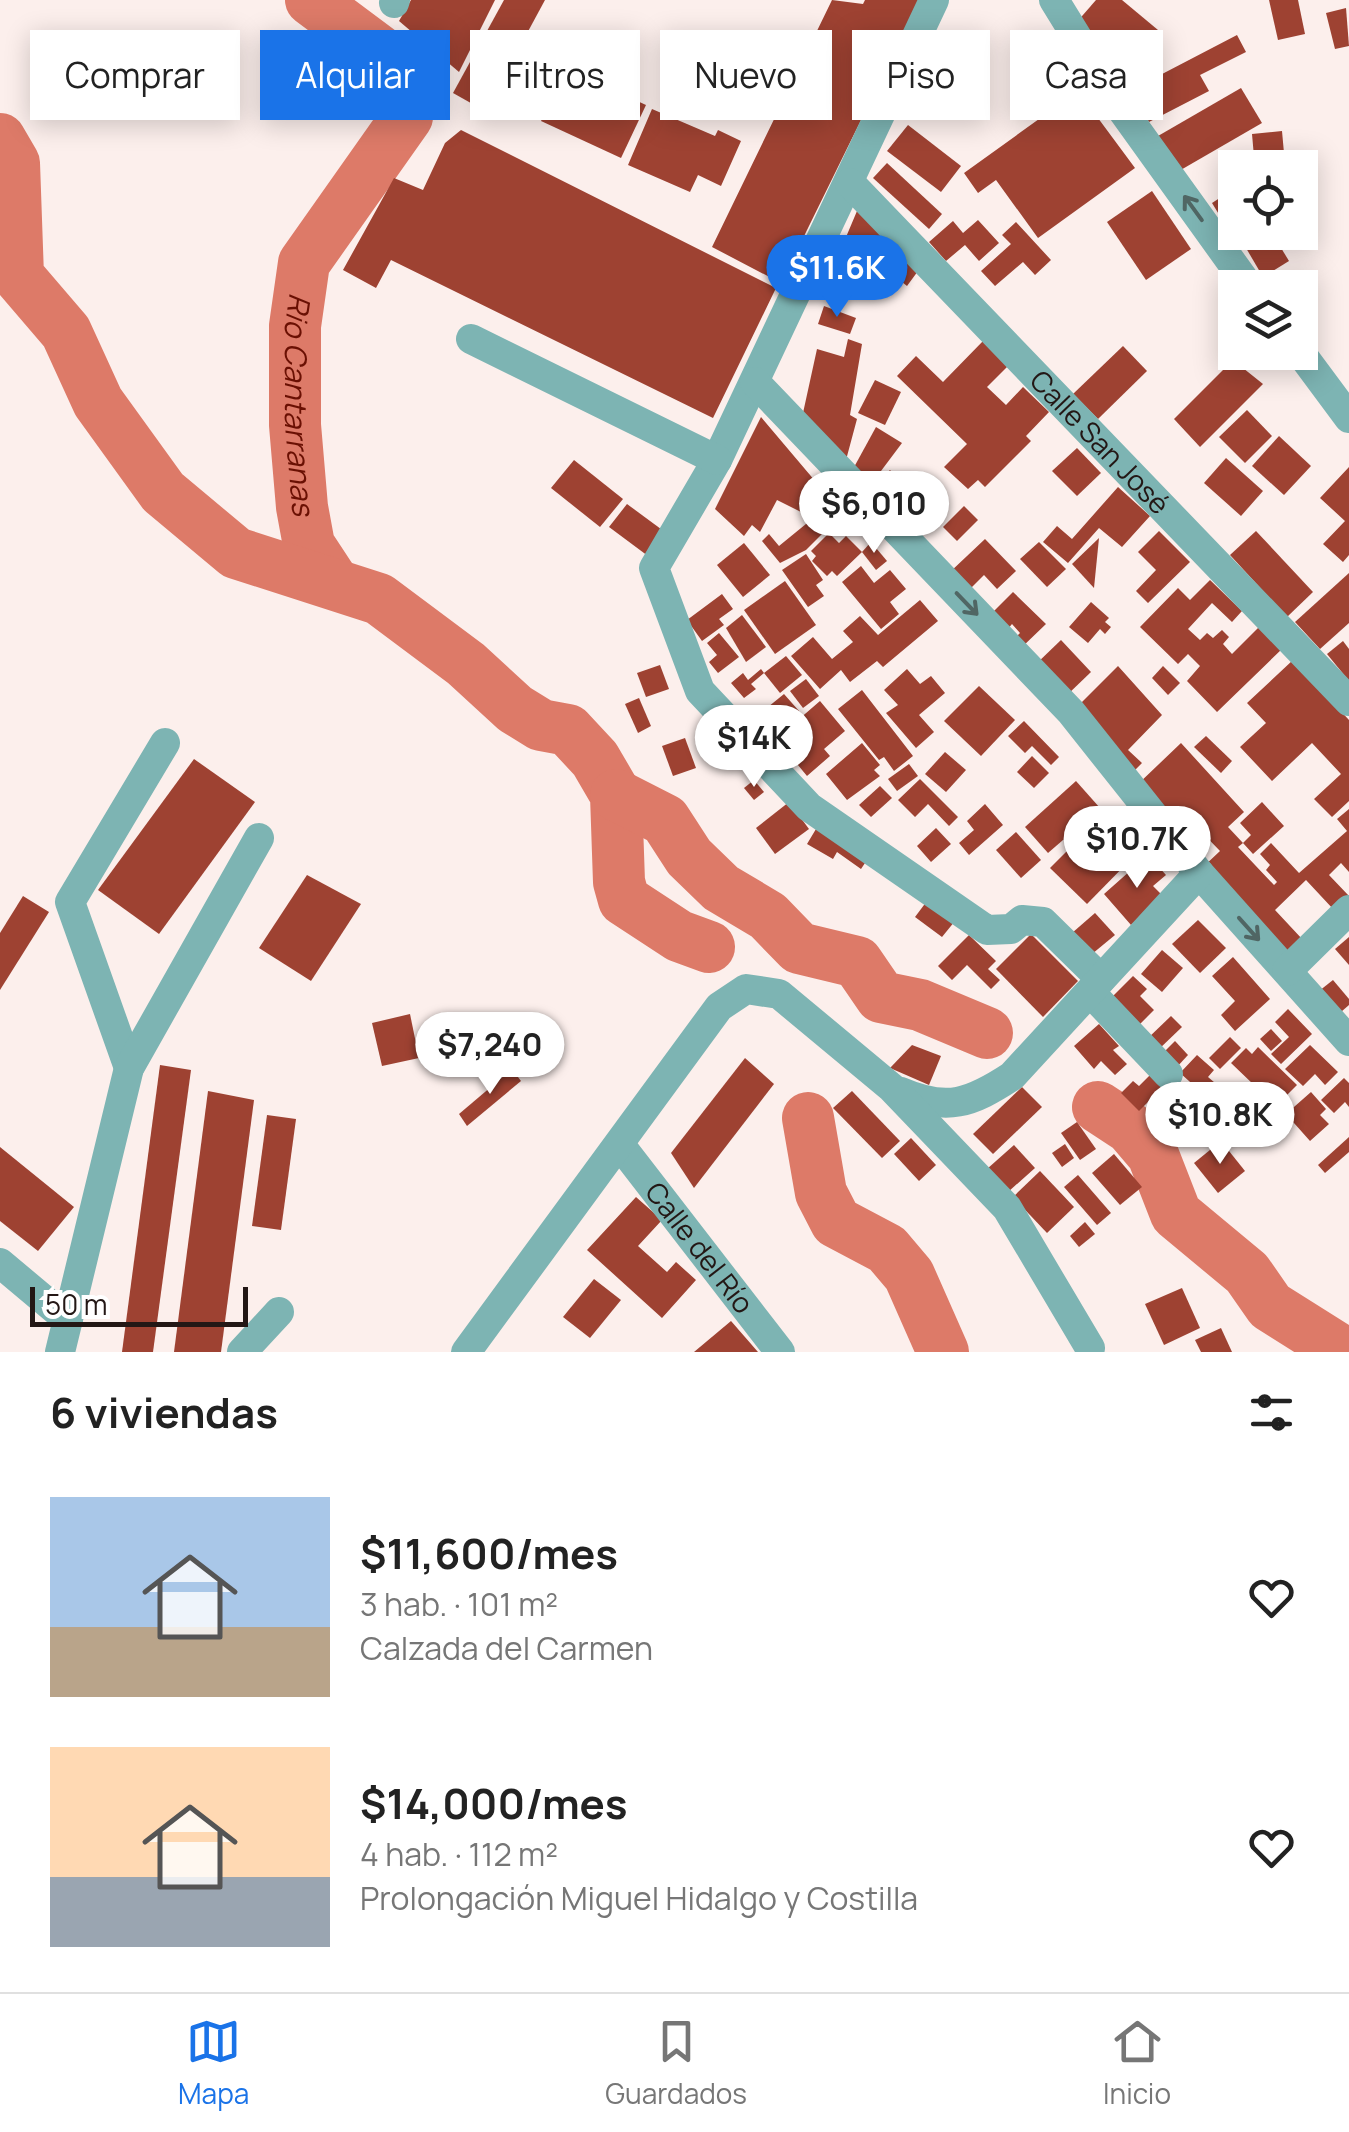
<!DOCTYPE html>
<html lang="es">
<meta charset="utf-8">
<style>
body{margin:0;font-family:Manrope,sans-serif;background:#f6f6f6;color:#222;height:100vh;display:flex;flex-direction:column;font-size:38px;white-space:nowrap}
*{box-sizing:border-box;margin:0}
p{font-size:32px;color:#767676}
.icon{flex:none;width:55px;height:55px;fill:none;stroke:currentColor;stroke-width:2;stroke-linecap:round;stroke-linejoin:round}
.map{position:relative;height:1352px;overflow:hidden}
.side{display:flex;flex-direction:column;background:#fff;flex:1}
.side>*{flex:none}
.banner{position:absolute;left:30px;top:30px;width:1290px;height:90px;display:flex;gap:20px}
.fabs{position:absolute;left:1218px;top:150px;display:grid;gap:20px}
.fabs a{display:grid;place-items:center;width:100px;height:100px;border-radius:0px;background:#fff;box-shadow:0 5px 25px #0003;font-size:50px}
.scale{position:absolute;left:30px;bottom:25px;width:218px;box-sizing:border-box;padding-left:10px;border:5px solid #231715;border-top:0;font-size:28px;line-height:35px;white-space:nowrap;color:#231715;-webkit-text-stroke:8px #fff;paint-order:stroke}
.price{position:absolute;translate:-50% -85px;padding:0 22px;border-radius:35px;background:#fff;color:#222;font-size:32px;line-height:65px;filter:drop-shadow(0 2px 5px #0008)}
.price::after{content:'';position:absolute;left:50%;top:60px;width:30px;height:22px;margin-left:-15px;background:inherit;clip-path:polygon(0 0,100% 0,50% 100%)}
.price.on{background:#1a73e8;color:#fff}
ul{padding:0;list-style:none}
li{display:flex;align-items:center;gap:30px;height:250px;padding:0 50px}
li span{display:grid;place-items:center;flex:none;width:280px;height:200px;border-radius:0px;color:#555}
li>.icon{margin-inline-start:auto}
span .icon{width:120px;height:120px;fill:#fffc;stroke-width:1}
li b{font-size:42px}
h2{display:flex;justify-content:space-between;align-items:center;height:120px;padding:0 50px;font-size:42px}
.chip{padding:0 35px;border-radius:0px;background:#fff;box-shadow:0 5px 25px #0003;font-size:35px;line-height:90px}
.chip.on{background:#1a73e8;color:#fff}
.tabs{display:flex;justify-content:space-around;align-items:center;height:140px;border-top:2px solid #e0e0e0;background:#fff;font-size:28px;color:#767676}
.tabs a{display:grid;justify-items:center;gap:5px}
.tabs .on{color:#1a73e8}
.map>svg:first-child{display:block}
.lines{fill:none;stroke-linecap:round;stroke-linejoin:round}
.river{stroke:#dd7a68;stroke-width:52}
.building{fill:#9e4232}
.minor{stroke:#7db4b3;stroke-width:30}
.oneway{stroke:#506664}
.labels{text-anchor:middle;stroke-width:10;stroke-linejoin:round;paint-order:stroke}
.street-label{font-size:28px;fill:#231715;stroke:#fff}
.water-label{font-size:30px;font-style:italic;fill:#6a1003;stroke:#fff}
</style>
<div class="map">
<svg width="1349" height="1352" viewBox="0 0 1349 1352">
<rect width="100%" height="100%" fill="#fcefec"/>
<g class="lines">
<g class="river">
<path id="s1" d="M311,0L405,70L407,117L304,263L295,326V425L302,507L309,545L334,583"/>
<path d="M0,139L14,163L18,276L66,332L98,402L163,492L236,553L379,599L466,664L515,709L541,725L568,730L595,759L616,795L619,882L624,900L679,936L709,947"/>
<path d="M616,795L665,820L689,857L721,888L768,916L799,948L857,962L881,997L920,1005L987,1033"/>
<path d="M1098,1107L1130,1128L1153,1155L1176,1214L1247,1273L1270,1306L1343,1352"/>
<path d="M808,1118L821,1193L836,1222L887,1249L909,1275L943,1352"/>
</g>
</g>
<g class="building">
<path d="M411,0H495L459,72L399,21Z"/>
<path d="M504,0H545L485,111L453,93Z"/>
<path d="M832,0L863,4L865,0H920L781,283L712,247Z"/>
<path d="M1096,0H1122L1158,30L1127,66L1076,23Z"/>
<path d="M1269,0H1298L1305,34L1278,40Z"/>
<path d="M1346,8L1349,46L1335,49L1326,13Z"/>
<path d="M1237,35L1246,52L1200,75L1209,91L1149,122L1137,99L1146,95L1141,85Z"/>
<path d="M566,68L646,105L621,158L541,121Z"/>
<path d="M1241,88L1262,123L1179,171L1158,136Z"/>
<path d="M1078,91L1135,168L1038,238L996,180L978,193L964,173Z"/>
<path d="M652,109L715,136L718,130L741,141L721,186L698,175L690,192L628,165Z"/>
<path d="M908,125L961,166L941,192L887,151Z"/>
<path d="M461,130L776,288L713,418L391,260L376,288L343,270L394,178L423,190L445,143Z"/>
<path d="M1282,131L1284,153L1300,151L1301,168H1255L1252,134Z"/>
<path d="M887,163L942,214L929,229L873,178Z"/>
<path d="M1232,190L1235,215L1223,221L1212,203Z"/>
<path d="M1152,191L1191,249L1146,280L1107,222Z"/>
<path d="M857,211L918,271L907,286L877,262L868,285L833,268Z"/>
<path d="M978,220L999,243L979,261L965,245L946,261L929,242L953,221L963,233Z"/>
<path d="M1016,222L1051,260L1035,275L1023,262L995,286L981,271L1011,244L1002,235Z"/>
<path d="M1272,233L1289,261L1263,277L1246,248Z"/>
<path d="M824,306L856,318L850,334L818,324Z"/>
<path d="M848,339L862,344L850,415L857,419L846,460L803,413L817,349L844,357Z"/>
<path d="M983,341L1008,366L987,387L1006,405L1023,387L1049,412L1026,436L1031,441L985,487L978,480L968,489L944,467L967,444L897,376L916,356L943,382Z"/>
<path d="M1123,346L1147,371L1098,419L1073,394Z"/>
<path d="M1233,360L1263,384L1200,447L1174,419Z"/>
<path d="M875,380L901,392L885,425L858,413Z"/>
<path d="M1247,410L1272,436L1245,463L1219,437Z"/>
<path d="M761,417L821,488L801,512L777,500L760,532L752,525L744,536L715,509Z"/>
<path d="M876,427L902,443L872,483L853,469Z"/>
<path d="M1279,436L1311,466L1284,495L1252,466Z"/>
<path d="M1077,448L1101,473L1077,496L1052,471Z"/>
<path d="M1226,458L1263,491L1241,516L1204,483Z"/>
<path d="M574,460L623,499L600,527L551,488Z"/>
<path d="M1349,467V555L1343,562L1323,544L1345,521L1320,498Z"/>
<path d="M890,470L917,501L902,518L874,486Z"/>
<path d="M1118,487L1150,516L1122,547L1099,528L1068,563L1043,542L1057,526L1072,539Z"/>
<path d="M923,501L938,512L915,545L902,522Z"/>
<path d="M627,504L665,532L648,556L609,527Z"/>
<path d="M828,506L842,523L834,530L829,527L806,550L780,563L762,541L769,534L779,546Z"/>
<path d="M964,506L978,520L957,541L943,527Z"/>
<path d="M1159,531L1190,562L1148,603L1136,591L1156,570L1138,552Z"/>
<path d="M1256,531L1313,592L1287,617L1230,555Z"/>
<path d="M829,533L839,543L846,536L862,552L837,576L832,571L827,576L812,561L816,556L811,551Z"/>
<path d="M1099,538L1094,588L1072,564Z"/>
<path d="M985,539L1016,571L997,589L984,575L967,592L949,573Z"/>
<path d="M871,542L887,561L876,570L862,552Z"/>
<path d="M1039,542L1066,569L1047,587L1020,559Z"/>
<path d="M744,543L770,575L743,597L717,565Z"/>
<path d="M806,554L823,580L816,585L824,596L808,607L782,570Z"/>
<path d="M861,566L874,583L890,570L906,589L890,602L899,614L881,629L842,582Z"/>
<path d="M1349,573V623L1320,649L1295,622Z"/>
<path d="M1210,580L1242,611L1232,622L1212,603L1188,629L1200,640L1207,633L1213,638L1222,630L1229,637L1223,644L1232,654L1261,625L1283,648L1217,712L1187,681L1200,666L1188,654L1178,664L1140,627L1178,588L1190,600Z"/>
<path d="M785,581L816,625L775,654L744,610Z"/>
<path d="M1013,592L1046,624L1020,649L1012,641L1020,633L1012,624L1002,636L986,619Z"/>
<path d="M722,594L733,609L719,619L724,625L702,641L687,620Z"/>
<path d="M920,600L938,621L883,667L877,661L850,682L841,670L820,689L791,656L813,637L832,659L853,642L843,631L860,616L878,635Z"/>
<path d="M1091,602L1109,618L1105,622L1111,627L1105,634L1100,629L1088,643L1069,627Z"/>
<path d="M742,615L766,647L746,662L726,628Z"/>
<path d="M719,633L739,657L718,673L709,662L717,655L707,643Z"/>
<path d="M1061,640L1091,672L1065,697L1034,666Z"/>
<path d="M1343,641L1349,649V681L1327,654Z"/>
<path d="M786,656L802,675L780,693L764,673Z"/>
<path d="M1293,660L1349,720V801L1332,817L1314,799L1341,774L1312,743L1272,781L1240,747L1266,723L1247,703Z"/>
<path d="M660,665L669,689L646,697L637,673Z"/>
<path d="M1118,666L1162,715L1128,750L1142,763L1130,775L1075,709Z"/>
<path d="M1163,666L1180,683L1168,695L1152,678Z"/>
<path d="M761,669L764,673L751,684L756,689L744,698L731,683L743,673L748,680Z"/>
<path d="M907,669L920,684L931,676L945,693L919,715L934,732L916,748L886,713L898,705L884,690Z"/>
<path d="M806,679L819,696L803,708L790,691Z"/>
<path d="M979,686L1015,720L981,756L944,721Z"/>
<path d="M862,690L913,756L894,771L884,757L879,760L838,709Z"/>
<path d="M784,694L799,711L772,735L762,723L773,713L768,707Z"/>
<path d="M639,698L651,726L638,733L625,704Z"/>
<path d="M820,701L845,731L824,749L830,756L807,776L784,748L806,729L798,720Z"/>
<path d="M1024,721L1059,757L1051,765L1032,746L1025,753L1008,736Z"/>
<path d="M1206,736L1232,761L1221,773L1194,747Z"/>
<path d="M685,738L696,768L673,776L662,746Z"/>
<path d="M862,743L880,765L874,770L880,776L847,800L826,774Z"/>
<path d="M1181,743L1244,812L1228,827L1243,843L1238,847L1274,885L1277,882L1266,870L1270,865L1260,854L1271,843L1299,873L1347,831L1337,819L1349,809V872L1341,863L1329,875L1349,896L1334,910L1306,880L1275,910L1303,940L1285,956L1202,868L1220,851L1192,822L1177,834L1136,786Z"/>
<path d="M945,752L966,770L946,792L925,774Z"/>
<path d="M1032,756L1049,773L1034,788L1017,772Z"/>
<path d="M194,759L255,802L159,934L98,890Z"/>
<path d="M909,764L918,776L897,791L888,779Z"/>
<path d="M920,779L958,817L949,826L928,804L915,817L898,800Z"/>
<path d="M754,780L764,792L754,800L744,788Z"/>
<path d="M1076,781L1100,808L1048,853L1025,827Z"/>
<path d="M880,786L892,798L871,817L859,805Z"/>
<path d="M789,802L809,829L775,854L756,828Z"/>
<path d="M1262,802L1284,826L1253,854L1243,843L1251,835L1240,823Z"/>
<path d="M985,804L1003,825L969,855L959,843L974,830L967,821Z"/>
<path d="M1103,815L1139,851L1087,904L1050,868Z"/>
<path d="M819,824L869,857L861,869L837,852L833,859L807,844Z"/>
<path d="M936,828L951,844L931,862L917,846Z"/>
<path d="M1016,832L1041,860L1021,878L996,850Z"/>
<path d="M1148,855L1166,875L1153,886L1164,897L1131,925L1104,894Z"/>
<path d="M307,875L361,904L311,981L259,948Z"/>
<path d="M23,896L49,912L0,990V933Z"/>
<path d="M927,901L955,921L942,937L915,917Z"/>
<path d="M1095,913L1115,935L1092,954L1072,933Z"/>
<path d="M1198,920L1226,948L1200,973L1172,944Z"/>
<path d="M1031,934L1078,981L1043,1017L996,969Z"/>
<path d="M969,935L996,961L988,969L1000,980L991,989L967,965L952,980L938,966Z"/>
<path d="M1349,937V965L1335,949Z"/>
<path d="M1162,950L1183,968L1162,992L1141,974Z"/>
<path d="M1233,957L1270,999L1235,1031L1221,1015L1235,1001L1212,976Z"/>
<path d="M1133,976L1147,989L1140,996L1154,1010L1138,1026L1110,999Z"/>
<path d="M1333,980L1349,999V1005L1334,1018L1314,995Z"/>
<path d="M1288,1009L1312,1034L1281,1064L1271,1054L1289,1037L1275,1022Z"/>
<path d="M410,1014L419,1058L382,1066L372,1023Z"/>
<path d="M1171,1016L1182,1027L1157,1051L1146,1040Z"/>
<path d="M1099,1024L1119,1046L1113,1050L1127,1064L1115,1075L1101,1061L1094,1069L1074,1046Z"/>
<path d="M1271,1029L1282,1041L1271,1051L1260,1039Z"/>
<path d="M1230,1037L1241,1048L1220,1069L1209,1058Z"/>
<path d="M1175,1041L1188,1055L1176,1068L1162,1054Z"/>
<path d="M912,1045L941,1056L929,1085L890,1068Z"/>
<path d="M1310,1045L1338,1072L1325,1085L1315,1074L1303,1086L1285,1069Z"/>
<path d="M1258,1047L1297,1085L1276,1106L1231,1063L1246,1048L1252,1054Z"/>
<path d="M1197,1055L1214,1070L1208,1077L1228,1094L1217,1106L1180,1073Z"/>
<path d="M745,1058L774,1084L694,1188L671,1153Z"/>
<path d="M160,1065L191,1070L153,1352H122Z"/>
<path d="M512,1069L521,1081L467,1126L459,1114Z"/>
<path d="M1152,1073L1165,1085L1139,1111L1121,1093L1133,1081L1139,1086Z"/>
<path d="M1344,1078L1349,1083V1107L1345,1102L1334,1113L1321,1100Z"/>
<path d="M1173,1081L1182,1090L1177,1096L1187,1105L1167,1126L1148,1108Z"/>
<path d="M1022,1087L1042,1107L993,1154L973,1134Z"/>
<path d="M208,1091L254,1100L221,1352H174Z"/>
<path d="M852,1091L900,1141L882,1158L833,1108Z"/>
<path d="M1311,1092L1326,1109L1320,1115L1329,1124L1310,1141L1286,1114Z"/>
<path d="M1241,1095L1253,1110L1229,1129L1217,1114Z"/>
<path d="M267,1115L296,1119L281,1230L252,1226Z"/>
<path d="M1077,1122L1096,1149L1080,1160L1061,1133Z"/>
<path d="M1349,1137V1152L1325,1173L1318,1165Z"/>
<path d="M911,1138L936,1165L919,1181L894,1154Z"/>
<path d="M1221,1141L1245,1171L1218,1193L1194,1163Z"/>
<path d="M1065,1144L1074,1158L1062,1167L1052,1153Z"/>
<path d="M1014,1145L1035,1168L1008,1192L987,1169Z"/>
<path d="M0,1147L74,1207L38,1251L0,1221Z"/>
<path d="M1114,1154L1142,1187L1120,1205L1092,1173Z"/>
<path d="M1040,1171L1074,1207L1047,1233L1013,1197Z"/>
<path d="M1078,1175L1111,1213L1097,1225L1064,1187Z"/>
<path d="M636,1197L662,1220L638,1246L667,1272L676,1262L696,1280L662,1318L587,1250Z"/>
<path d="M1085,1222L1095,1234L1079,1247L1070,1236Z"/>
<path d="M594,1279L621,1300L590,1338L563,1317Z"/>
<path d="M1182,1288L1200,1328L1164,1345L1145,1304Z"/>
<path d="M731,1321L758,1352H694Z"/>
<path d="M1221,1328L1232,1352H1201L1195,1340Z"/>
</g>
<g class="lines">
<g class="minor">
<path d="M934,0L717,460L654,568L700,691L809,807L987,930L1011,929L1022,920L1043,922L1101,979"/>
<path d="M1054,0L1120,107L1250,288"/>
<path d="M394,3L395,0"/>
<path id="s2" d="M850,183L1349,701"/>
<path d="M471,339L717,460"/>
<path d="M1300,352L1349,418"/>
<path d="M755,382L1071,712L1199,873L1349,1041"/>
<path d="M1287,971L1349,910"/>
<path d="M1090,992L1168,1074"/>
<path d="M129,1068L70,902L165,743"/>
<path d="M901,1092C947,1112 971,1103 1012,1076L1199,873"/>
<path id="s3" d="M620,1145L780,1352"/>
<path d="M0,1263L68,1320"/>
<path d="M60,1352L129,1068L259,838"/>
<path d="M242,1352L279,1312"/>
<path d="M466,1352L719,1007L746,989L779,994L892,1088L1007,1208L1090,1348"/>
</g>
</g>
<defs><path id="oneway-shaft" d="M-6 0H5M1.5-3L5.5 0L1.5 3" fill="none" stroke-width="1.6" stroke-linecap="round" stroke-linejoin="round" transform="scale(2.5)"/></defs>
<g class="oneway">
<use href="#oneway-shaft" transform="translate(1193 208) rotate(-126)"/>
<use href="#oneway-shaft" transform="translate(967 604) rotate(46)"/>
<use href="#oneway-shaft" transform="translate(1249 929) rotate(48)"/>
</g>
<g class="labels">
<g class="street-label">
<text dy="10" stroke="none"><textPath href="#s2" startOffset="360">Calle San José</textPath></text>
<text dy="10" stroke="none"><textPath href="#s3" startOffset="130">Calle del Río</textPath></text>
</g>
<g class="water-label">
<text dy="10" stroke="none"><textPath href="#s1" startOffset="485">Rio Cantarranas</textPath></text>
</g>
</g>
</svg>
<div class="fabs">
<a><svg class="icon" aria-label="locate" viewBox="0 0 24 24"><circle cx="12" cy="12" r="6"/><path d="M12 2v4M12 18v4M2 12h4M18 12h4"/></svg></a>
<a><svg class="icon" aria-label="layers" viewBox="0 0 24 24"><path d="M12 4l9 5-9 5-9-5zM3 14l9 5 9-5"/></svg></a>
</div>
<div class="scale">50 m</div>
<b class="price on" style="left:837px;top:320px">$11.6K</b>
<b class="price" style="left:874px;top:556px">$6,010</b>
<b class="price" style="left:754px;top:790px">$14K</b>
<b class="price" style="left:1137px;top:891px">$10.7K</b>
<b class="price" style="left:490px;top:1097px">$7,240</b>
<b class="price" style="left:1220px;top:1167px">$10.8K</b>
<div class="banner">
<a class="chip">Comprar</a>
<a class="chip on">Alquilar</a>
<a class="chip">Filtros</a>
<a class="chip">Nuevo</a>
<a class="chip">Piso</a>
<a class="chip">Casa</a>
</div>
</div>
<section class="side">
<h2>6 viviendas<svg class="icon" aria-label="filters" viewBox="0 0 24 24"><path d="M4 7h16M4 17h16"/><circle cx="9" cy="7" r="2"/><circle cx="15" cy="17" r="2"/></svg></h2>
<ul>
<li><span style="background:linear-gradient(#a9c7e8 65%,#b9a48a 0)"><svg class="icon" aria-label="home" viewBox="0 0 24 24"><path d="M3 11l9-7 9 7M6 9v11h12V9"/></svg></span><div><b>$11,600/mes</b><p>3 hab. · 101 m²</p><p>Calzada del Carmen</p></div><svg class="icon" aria-label="heart" viewBox="0 0 24 24"><path d="M12 20l-8-8c-3-5 5-10 8-4 3-6 11-1 8 4z"/></svg></li>
<li><span style="background:linear-gradient(#ffd9b3 65%,#9aa5b1 0)"><svg class="icon" aria-label="home" viewBox="0 0 24 24"><path d="M3 11l9-7 9 7M6 9v11h12V9"/></svg></span><div><b>$14,000/mes</b><p>4 hab. · 112 m²</p><p>Prolongación Miguel Hidalgo y Costilla</p></div><svg class="icon" aria-label="heart" viewBox="0 0 24 24"><path d="M12 20l-8-8c-3-5 5-10 8-4 3-6 11-1 8 4z"/></svg></li>
</ul>
</section>
<nav class="tabs">
<a class="on"><svg class="icon" aria-label="map" viewBox="0 0 24 24"><path d="M3 6l6-2 6 2 6-2v14l-6 2-6-2-6 2zM9 4v14M15 6v14"/></svg>Mapa</a>
<a><svg class="icon" aria-label="saved" viewBox="0 0 24 24"><path d="M7 4h10v16l-5-4-5 4z"/></svg>Guardados</a>
<a><svg class="icon" aria-label="home" viewBox="0 0 24 24"><path d="M3 11l9-7 9 7M6 9v11h12V9"/></svg>Inicio</a>
</nav>
